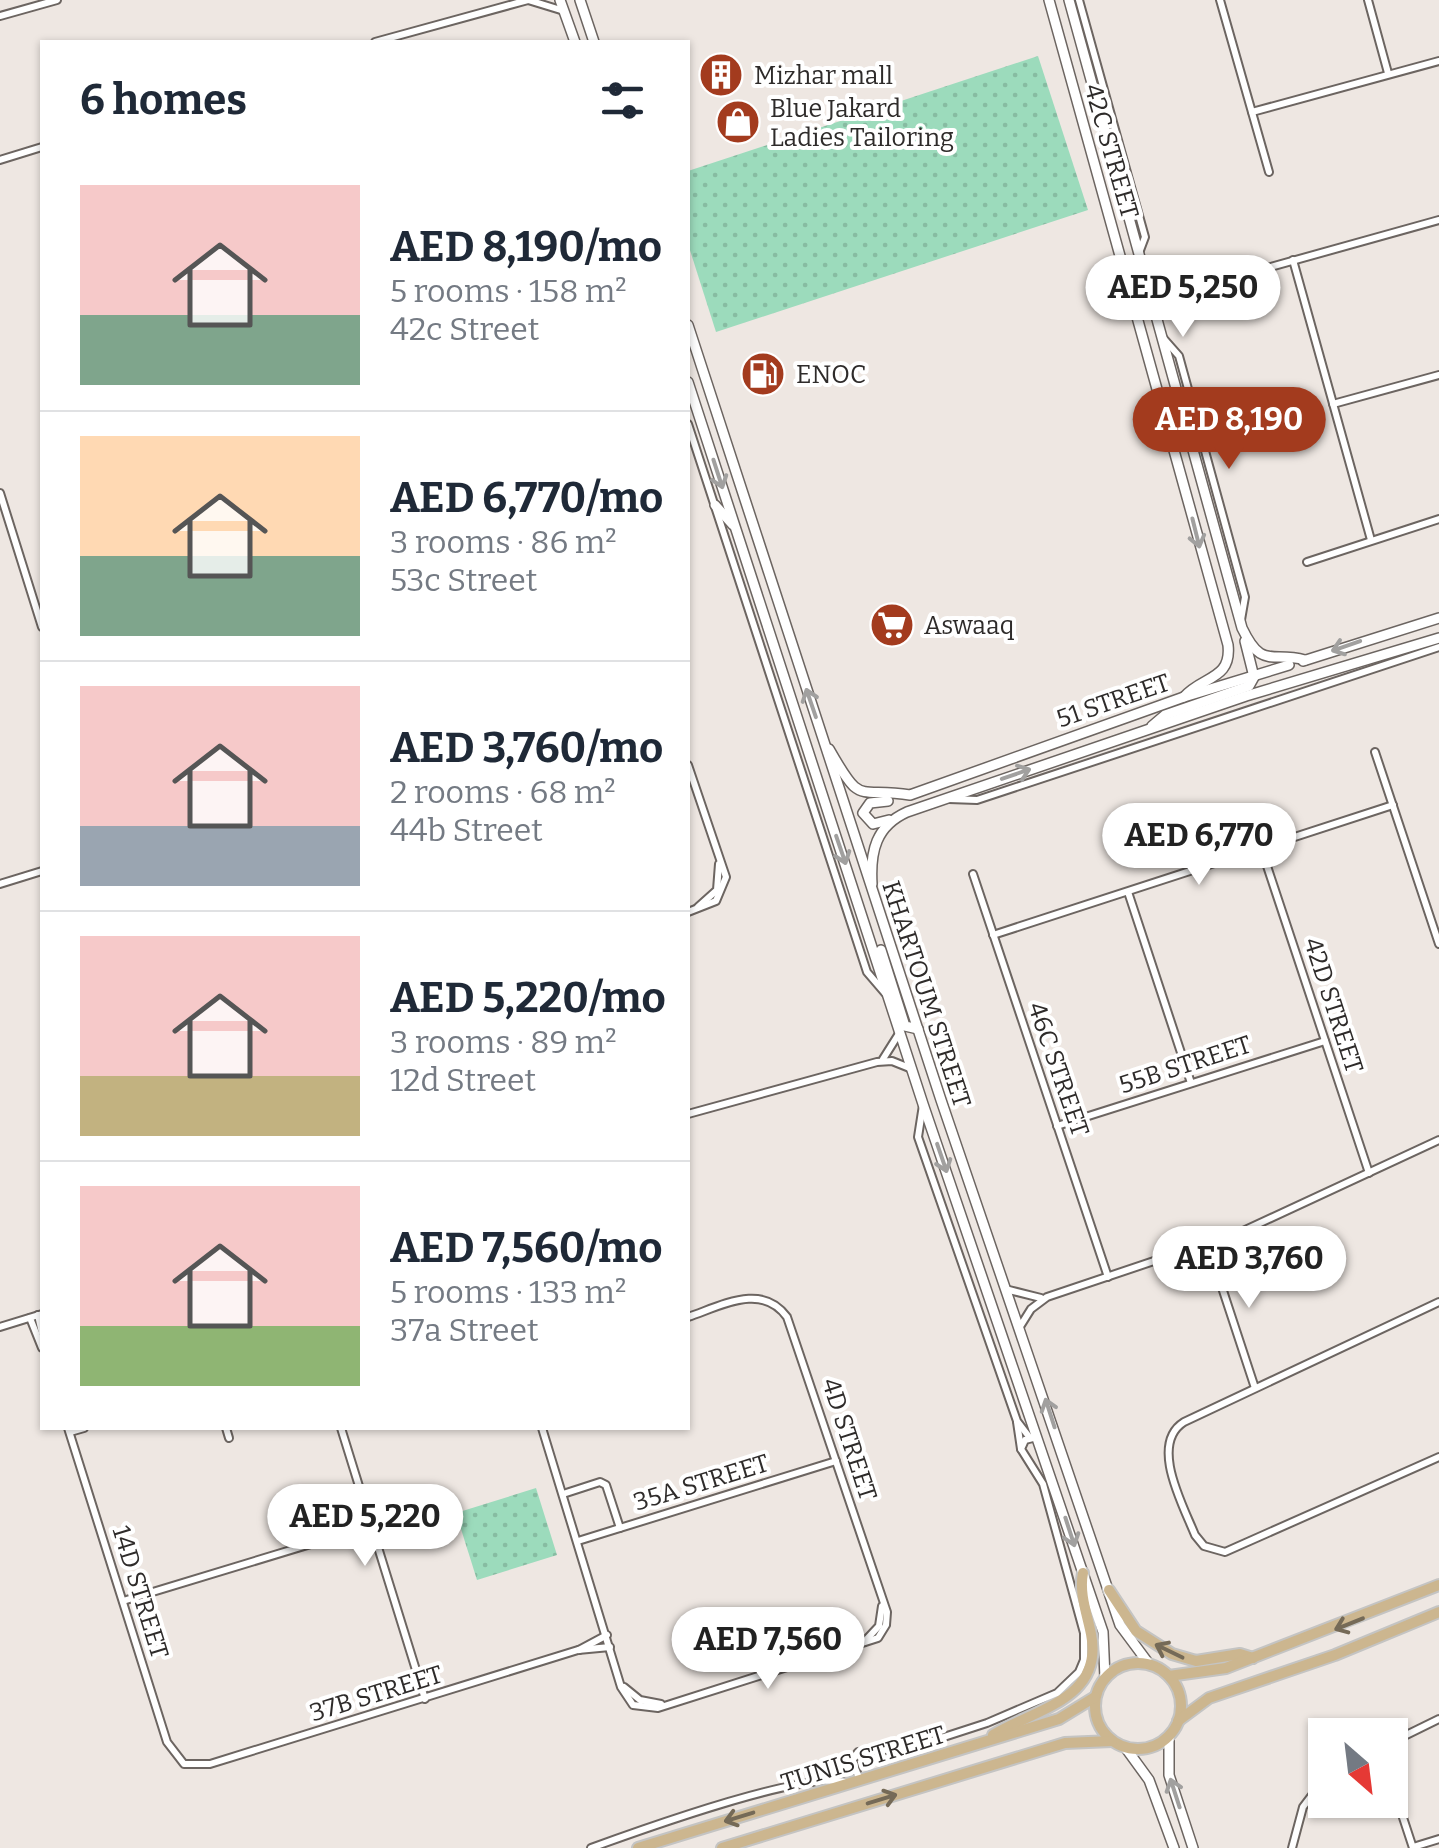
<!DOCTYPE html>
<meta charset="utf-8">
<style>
body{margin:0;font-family:Bitter,serif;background:#f2f2f3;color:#1f2937;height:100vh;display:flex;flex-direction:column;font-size:38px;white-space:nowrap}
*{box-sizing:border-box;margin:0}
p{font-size:32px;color:#747a83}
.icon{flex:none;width:55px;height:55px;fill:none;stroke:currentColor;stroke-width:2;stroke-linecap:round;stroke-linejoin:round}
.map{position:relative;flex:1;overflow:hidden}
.panel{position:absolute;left:40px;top:40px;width:650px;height:1390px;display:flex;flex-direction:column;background:#fff;border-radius:0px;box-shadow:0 2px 8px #0004}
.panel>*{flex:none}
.needle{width:65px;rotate:152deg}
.tools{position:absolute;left:1308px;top:1718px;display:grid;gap:20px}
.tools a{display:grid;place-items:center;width:100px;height:100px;border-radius:0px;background:#fff;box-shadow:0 2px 8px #0004;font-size:50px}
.price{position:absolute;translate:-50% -85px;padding:0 22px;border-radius:35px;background:#fff;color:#222;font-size:32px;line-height:65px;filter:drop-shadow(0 2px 5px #0008)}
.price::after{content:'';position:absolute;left:50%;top:60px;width:30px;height:22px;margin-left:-15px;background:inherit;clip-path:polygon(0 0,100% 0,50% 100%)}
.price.active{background:#a33b1e;color:#fff}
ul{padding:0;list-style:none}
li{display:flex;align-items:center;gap:30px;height:250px;padding:0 40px}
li+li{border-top:2px solid #e0e1e3}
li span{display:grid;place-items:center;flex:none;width:280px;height:200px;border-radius:0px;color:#555}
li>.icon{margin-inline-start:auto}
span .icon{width:120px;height:120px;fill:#fffc;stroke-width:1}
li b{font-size:42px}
h2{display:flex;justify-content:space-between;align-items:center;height:120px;padding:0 40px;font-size:42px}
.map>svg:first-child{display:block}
.park{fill:url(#park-dots)}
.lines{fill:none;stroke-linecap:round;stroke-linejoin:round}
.minor-casing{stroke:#6c6561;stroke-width:10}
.tertiary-casing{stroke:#6c6561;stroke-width:12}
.secondary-casing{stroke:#6c6561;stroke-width:12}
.primary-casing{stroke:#c4c4c3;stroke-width:14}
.minor{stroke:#fff;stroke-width:6}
.tertiary{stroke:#fff;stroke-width:9}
.secondary{stroke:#fff;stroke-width:9}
.primary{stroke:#ccb68f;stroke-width:10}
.oneway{stroke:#a1a09f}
.oneway2{stroke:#756a57}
.labels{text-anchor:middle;stroke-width:8;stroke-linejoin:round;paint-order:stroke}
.poi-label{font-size:25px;fill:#2e2b2a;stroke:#fff;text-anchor:start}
.street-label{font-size:25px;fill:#2e2b2a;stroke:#fff}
</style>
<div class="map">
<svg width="1439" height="1848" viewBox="0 0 1439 1848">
<defs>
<pattern id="park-dots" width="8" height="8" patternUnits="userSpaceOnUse" patternTransform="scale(2.5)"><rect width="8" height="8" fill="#9cdbbc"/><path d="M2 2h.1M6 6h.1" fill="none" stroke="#87bca2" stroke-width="1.8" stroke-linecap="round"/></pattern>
</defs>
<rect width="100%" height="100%" fill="#eee7e2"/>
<g class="park">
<path d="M1038,56L1088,210L716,332L688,244V171Z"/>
<path d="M536,1488L557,1555L477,1580L456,1513Z"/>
</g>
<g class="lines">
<defs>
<g id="minor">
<path d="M528,0L564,11"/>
<path d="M1079,0L1145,237L1139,253"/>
<path d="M1220,0L1269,172"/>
<path d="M1368,0L1388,73"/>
<path d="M0,16L57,0"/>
<path d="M375,42L528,0"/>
<path d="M1252,112L1439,61"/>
<path d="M0,160L42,147"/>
<path d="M1293,260L1371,540"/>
<path d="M1148,278L1165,288L1182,290"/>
<path d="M1158,319L1169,301L1188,290L1439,220"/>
<path d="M1164,339L1179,356L1245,597L1241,620"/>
<path d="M1333,404L1439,375"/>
<path d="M688,424L867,972L885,993"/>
<path d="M0,493L42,627"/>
<path d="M1307,562L1439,519"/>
<path d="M1375,752L1439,944"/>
<path d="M688,765L726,877L716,901L688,912"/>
<path d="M949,799L977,800L1439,647"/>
<path d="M1261,848L1369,1173"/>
<path d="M973,874L1108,1277"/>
<path d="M0,884L42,871"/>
<path d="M1128,892L1191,1083"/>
<path d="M698,907L717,890L719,864"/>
<path d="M993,935L1393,805"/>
<path d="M883,1059L900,1032"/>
<path d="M923,1105L918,1137L1017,1421L1030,1438"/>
<path d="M688,1114L877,1062L892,1061L912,1069"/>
<path d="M1057,1126L1325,1041"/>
<path d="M1208,1245L1255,1388"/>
<path d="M1009,1290L1041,1298"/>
<path d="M1439,1302L1184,1422C1149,1444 1183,1505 1195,1535L1204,1546L1225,1552L1439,1457"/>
<path d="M38,1315L42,1333"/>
<path d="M30,1318L42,1348"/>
<path d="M1021,1325L1031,1309L1047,1297L1243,1231L1439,1140"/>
<path d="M0,1327L42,1314"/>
<path d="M1017,1422L1021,1449"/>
<path d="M68,1428L167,1742L184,1764H210L578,1650L610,1647"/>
<path d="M226,1428L229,1438"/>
<path d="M341,1428L425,1699"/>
<path d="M542,1428L621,1687L633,1705L658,1708L878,1638L886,1625L887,1612L787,1317C762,1282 721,1306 688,1317"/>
<path d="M70,1432L84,1428"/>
<path d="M563,1494L600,1482L606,1485L620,1528"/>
<path d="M578,1541L836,1461"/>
<path d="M123,1601L370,1526"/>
<path d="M864,1642L879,1626L882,1606"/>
<path d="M579,1650L607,1635"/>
<path d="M624,1687L640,1700L661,1704"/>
<path d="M1390,1743L1439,1719"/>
<path d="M1390,1778L1413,1848"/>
<path d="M860,1780L852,1761L858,1752L910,1748L987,1723L1057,1693L1079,1672L1084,1660V1633L1043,1484L1021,1449L1025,1440L1037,1437"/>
<path d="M1413,1847L1439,1839"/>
<path d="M591,1848C635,1832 811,1768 847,1783"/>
<path d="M1292,1848L1303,1807L1325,1778"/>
</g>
<g id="tertiary">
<path d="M1049,0L1228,645C1232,680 1202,676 1184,697"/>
<path d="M1069,0L1242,628C1262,670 1271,651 1305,660"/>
<path d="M1303,661L1439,618"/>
<path d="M1152,726L1165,715L1249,686L1254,677L1245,641"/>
<path d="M829,749C862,807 855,787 910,795L1184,697L1289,665"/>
<path d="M888,801L870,803L863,813L873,824L889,820"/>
<path d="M872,884C870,851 876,826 907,812L1246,696L1439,638"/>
</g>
<g id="secondary">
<path d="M560,0L575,42"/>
<path d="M580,0L594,42"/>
<path d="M688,325L941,1100L1120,1625L1149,1664"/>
<path d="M688,382L923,1104L1103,1632L1105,1678"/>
<path d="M715,505L733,525"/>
<path d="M881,950L905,1026L918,1029"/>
<path d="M1169,1736V1775L1193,1848"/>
<path d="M1125,1747L1149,1780L1174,1848"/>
</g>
<g id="primary">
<path d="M1109,1590L1136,1631L1172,1654L1196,1661L1240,1654L1253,1658"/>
<circle cx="1138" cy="1706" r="43"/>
<path d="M1169,1676L1226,1668L1439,1585"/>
<path d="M1178,1721L1209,1698L1335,1655L1439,1612"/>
<path d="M993,1735C1035,1709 1104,1699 1091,1634C1087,1614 1079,1593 1083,1573"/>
<path d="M638,1848L1059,1719L1095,1697"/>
<path d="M722,1848L1065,1743L1112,1741"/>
</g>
</defs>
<use href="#minor" class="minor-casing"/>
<use href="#tertiary" class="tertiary-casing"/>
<use href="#secondary" class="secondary-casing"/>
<use href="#primary" class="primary-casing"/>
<use href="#minor" class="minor"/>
<use href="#tertiary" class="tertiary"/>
<use href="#secondary" class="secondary"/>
<use href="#primary" class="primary"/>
</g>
<defs><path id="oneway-shaft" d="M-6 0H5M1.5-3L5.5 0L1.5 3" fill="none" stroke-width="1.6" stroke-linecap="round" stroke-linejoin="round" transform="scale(2.5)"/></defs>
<g class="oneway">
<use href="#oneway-shaft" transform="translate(718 474) rotate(72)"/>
<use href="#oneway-shaft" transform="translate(1196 533) rotate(76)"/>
<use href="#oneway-shaft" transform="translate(1346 646) rotate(161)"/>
<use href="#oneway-shaft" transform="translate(811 703) rotate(-109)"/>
<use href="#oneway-shaft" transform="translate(1016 774) rotate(-19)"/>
<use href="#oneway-shaft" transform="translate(841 850) rotate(71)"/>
<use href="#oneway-shaft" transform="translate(942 1158) rotate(71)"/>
<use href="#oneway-shaft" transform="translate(1050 1413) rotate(-108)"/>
<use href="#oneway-shaft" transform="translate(1070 1532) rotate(72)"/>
<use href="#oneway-shaft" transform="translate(1175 1793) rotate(-108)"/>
</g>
<g class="oneway2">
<use href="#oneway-shaft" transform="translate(1349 1624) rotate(158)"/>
<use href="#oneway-shaft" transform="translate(1169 1651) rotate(-154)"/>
<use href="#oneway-shaft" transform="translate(882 1799) rotate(-17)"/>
<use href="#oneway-shaft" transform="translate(739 1817) rotate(163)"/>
</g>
<defs>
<symbol id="building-disc" viewBox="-11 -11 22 22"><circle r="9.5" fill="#a33b1e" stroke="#fff"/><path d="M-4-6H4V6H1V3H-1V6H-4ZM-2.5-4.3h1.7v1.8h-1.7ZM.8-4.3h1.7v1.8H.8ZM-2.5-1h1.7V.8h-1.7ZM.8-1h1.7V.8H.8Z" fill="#fff"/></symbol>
<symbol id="shop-disc" viewBox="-11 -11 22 22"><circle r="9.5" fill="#a33b1e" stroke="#fff"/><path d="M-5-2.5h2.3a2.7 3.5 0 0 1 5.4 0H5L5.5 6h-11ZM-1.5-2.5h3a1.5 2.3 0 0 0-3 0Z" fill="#fff"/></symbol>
<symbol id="fuel-disc" viewBox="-11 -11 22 22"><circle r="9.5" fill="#a33b1e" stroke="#fff"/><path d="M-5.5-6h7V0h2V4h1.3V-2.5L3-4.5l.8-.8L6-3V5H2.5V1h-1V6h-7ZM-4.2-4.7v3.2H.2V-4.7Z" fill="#fff"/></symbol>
<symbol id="supermarket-disc" viewBox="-11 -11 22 22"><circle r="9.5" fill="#a33b1e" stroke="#fff"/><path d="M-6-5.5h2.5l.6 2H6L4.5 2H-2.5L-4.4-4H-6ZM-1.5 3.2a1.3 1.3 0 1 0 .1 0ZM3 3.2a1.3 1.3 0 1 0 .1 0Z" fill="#fff"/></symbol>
</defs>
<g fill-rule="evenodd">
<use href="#building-disc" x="696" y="50" width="50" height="50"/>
<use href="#shop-disc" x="713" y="97" width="50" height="50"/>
<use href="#fuel-disc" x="738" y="349" width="50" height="50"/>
<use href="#supermarket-disc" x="867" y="600" width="50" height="50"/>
</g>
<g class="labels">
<g class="poi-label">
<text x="754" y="84">Mizhar mall</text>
<text x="770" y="117">Blue Jakard<tspan x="770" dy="29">Ladies Tailoring</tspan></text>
<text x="796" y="383">ENOC</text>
<text x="924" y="634">Aswaaq</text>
</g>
<g class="street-label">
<text transform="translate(1112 151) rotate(74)" y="9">42C STREET</text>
<text transform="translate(1113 700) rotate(-19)" y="9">51 STREET</text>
<text transform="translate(927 994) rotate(72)" y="9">KHARTOUM STREET</text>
<text transform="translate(1334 1005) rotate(72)" y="9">42D STREET</text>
<text transform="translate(1185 1064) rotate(-18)" y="9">55B STREET</text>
<text transform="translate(1059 1069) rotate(71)" y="9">46C STREET</text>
<text transform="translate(850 1439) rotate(72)" y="9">4D STREET</text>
<text transform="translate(701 1482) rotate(-17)" y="9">35A STREET</text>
<text transform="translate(141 1592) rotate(73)" y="9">14D STREET</text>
<text transform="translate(376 1693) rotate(-17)" y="9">37B STREET</text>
<text transform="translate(863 1758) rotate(-17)" y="9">TUNIS STREET</text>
</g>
</g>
</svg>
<div class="tools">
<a><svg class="needle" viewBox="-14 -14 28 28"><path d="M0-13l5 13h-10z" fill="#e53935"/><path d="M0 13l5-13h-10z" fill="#747a83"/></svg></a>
</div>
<b class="price" style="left:1183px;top:340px">AED 5,250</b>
<b class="price active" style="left:1229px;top:472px">AED 8,190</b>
<b class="price" style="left:1199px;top:888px">AED 6,770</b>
<b class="price" style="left:1249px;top:1311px">AED 3,760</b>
<b class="price" style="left:365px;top:1569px">AED 5,220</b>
<b class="price" style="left:768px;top:1692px">AED 7,560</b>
<section class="panel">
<h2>6 homes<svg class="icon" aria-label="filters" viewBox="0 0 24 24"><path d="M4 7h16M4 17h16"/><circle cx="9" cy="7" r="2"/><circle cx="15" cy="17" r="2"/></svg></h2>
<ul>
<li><span style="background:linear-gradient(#f6c9c9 65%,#7fa58c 0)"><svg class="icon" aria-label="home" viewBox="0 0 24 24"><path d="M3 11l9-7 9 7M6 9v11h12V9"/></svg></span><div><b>AED 8,190/mo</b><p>5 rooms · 158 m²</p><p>42c Street</p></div></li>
<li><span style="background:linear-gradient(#ffd9b3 60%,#7fa58c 0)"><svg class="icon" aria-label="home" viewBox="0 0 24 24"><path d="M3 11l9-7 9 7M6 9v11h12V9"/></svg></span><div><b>AED 6,770/mo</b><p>3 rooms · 86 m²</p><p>53c Street</p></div></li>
<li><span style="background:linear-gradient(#f6c9c9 70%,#9aa5b1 0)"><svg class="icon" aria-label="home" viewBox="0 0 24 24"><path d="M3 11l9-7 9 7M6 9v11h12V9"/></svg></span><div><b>AED 3,760/mo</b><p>2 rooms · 68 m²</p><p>44b Street</p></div></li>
<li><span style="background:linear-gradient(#f6c9c9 70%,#c2b280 0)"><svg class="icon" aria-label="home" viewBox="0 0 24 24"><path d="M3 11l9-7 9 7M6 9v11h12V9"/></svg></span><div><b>AED 5,220/mo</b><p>3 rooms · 89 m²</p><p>12d Street</p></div></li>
<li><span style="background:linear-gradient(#f6c9c9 70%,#8fb573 0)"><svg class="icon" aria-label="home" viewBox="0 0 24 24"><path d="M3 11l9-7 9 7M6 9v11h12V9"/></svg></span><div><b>AED 7,560/mo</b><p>5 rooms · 133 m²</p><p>37a Street</p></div></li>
</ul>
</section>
</div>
